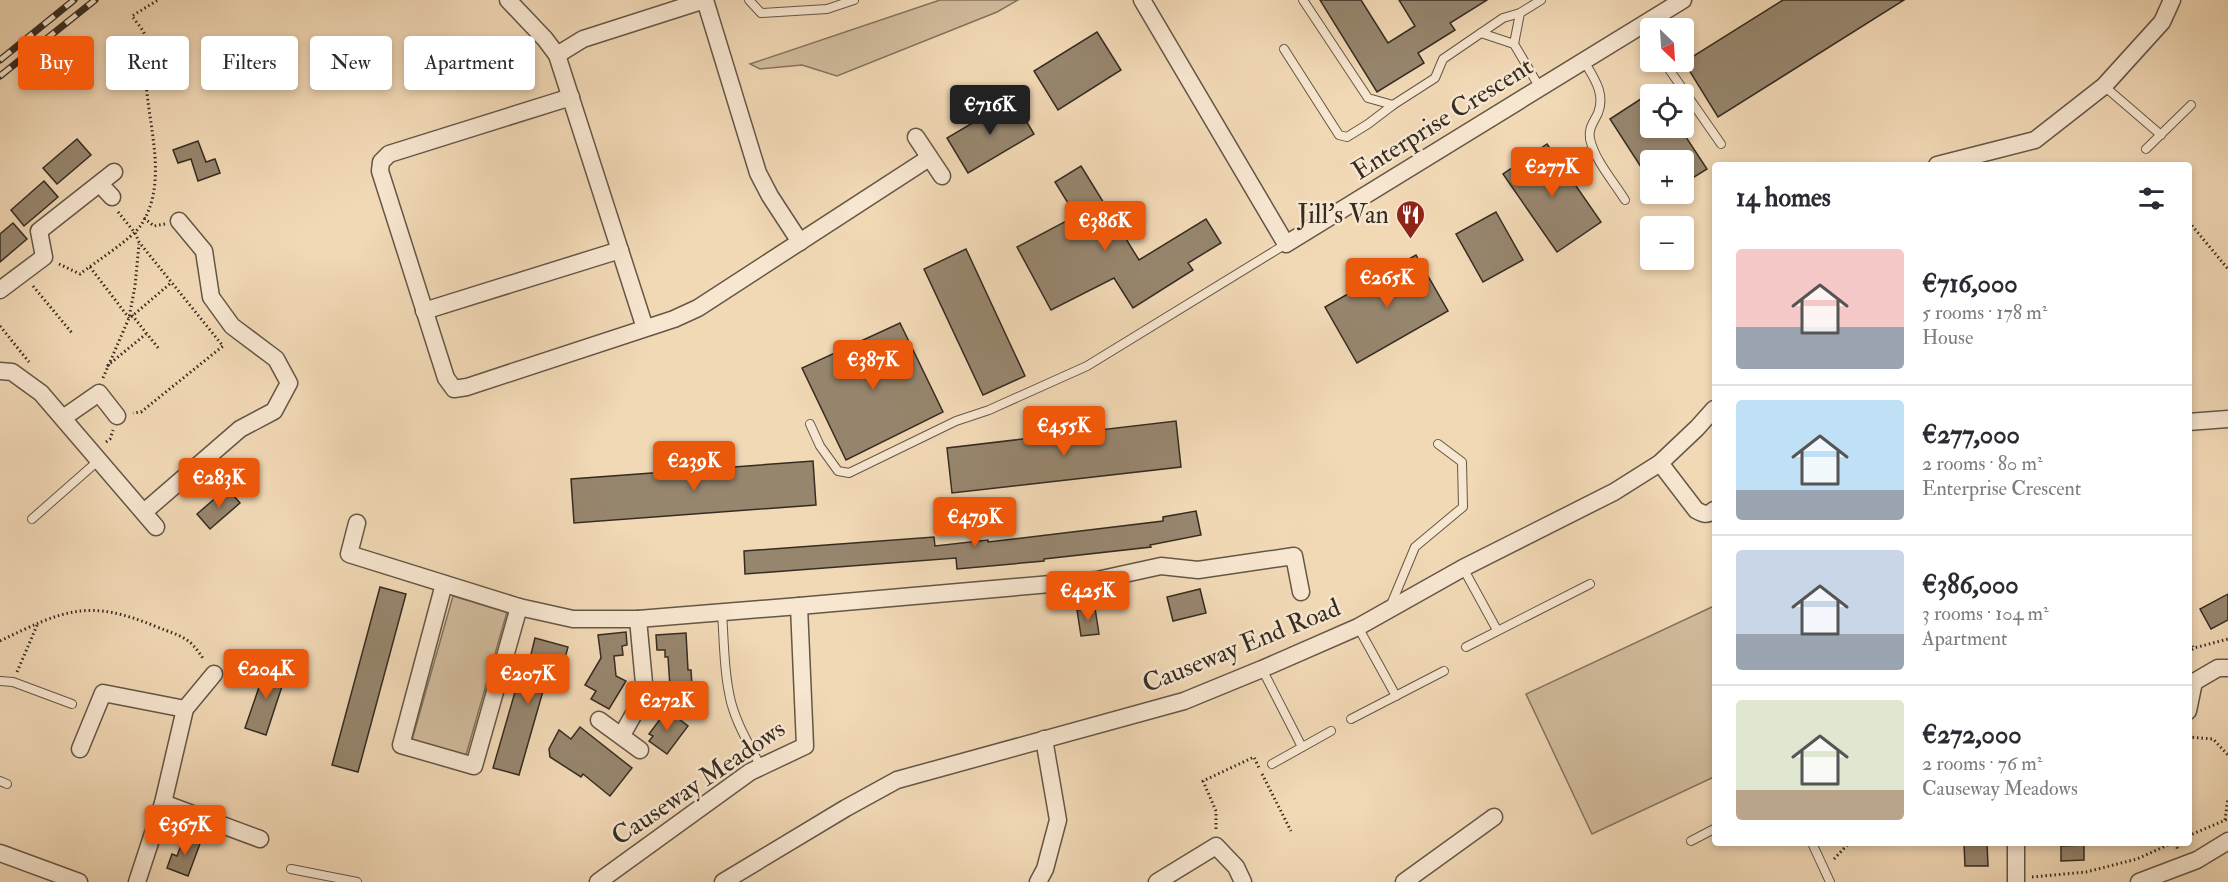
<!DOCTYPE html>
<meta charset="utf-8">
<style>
body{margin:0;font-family:"IM FELL Double Pica",serif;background:#f2f2f3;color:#2b2b33;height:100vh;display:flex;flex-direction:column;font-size:22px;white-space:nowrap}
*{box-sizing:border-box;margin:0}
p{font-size:20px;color:#7c7c81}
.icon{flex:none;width:33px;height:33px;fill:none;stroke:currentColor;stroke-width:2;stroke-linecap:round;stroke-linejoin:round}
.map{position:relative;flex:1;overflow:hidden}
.drawer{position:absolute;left:1712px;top:162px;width:480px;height:684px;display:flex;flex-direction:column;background:#fff;border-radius:6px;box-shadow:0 3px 9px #0003}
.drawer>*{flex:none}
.hud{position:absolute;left:18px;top:36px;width:570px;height:54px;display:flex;gap:12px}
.needle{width:39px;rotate:155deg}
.fabs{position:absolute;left:1640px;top:18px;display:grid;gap:12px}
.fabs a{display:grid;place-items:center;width:54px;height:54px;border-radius:6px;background:#fff;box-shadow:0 3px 9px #0003;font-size:30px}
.price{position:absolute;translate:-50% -51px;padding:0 14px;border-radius:6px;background:#ea580c;color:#fff;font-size:20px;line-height:39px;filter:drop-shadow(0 2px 3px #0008)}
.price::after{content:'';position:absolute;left:50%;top:36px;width:18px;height:14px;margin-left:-9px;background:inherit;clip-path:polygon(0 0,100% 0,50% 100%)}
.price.current{background:#222;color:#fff}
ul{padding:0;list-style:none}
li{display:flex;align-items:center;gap:18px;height:150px;padding:0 24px}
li+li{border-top:2px solid #e1e1e2}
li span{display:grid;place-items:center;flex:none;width:168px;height:120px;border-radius:6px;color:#555}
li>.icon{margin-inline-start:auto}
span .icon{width:72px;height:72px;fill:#fffc;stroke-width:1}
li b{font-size:26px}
h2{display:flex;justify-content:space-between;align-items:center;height:72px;padding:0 24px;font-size:26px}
.chip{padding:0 21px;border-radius:6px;background:#fff;box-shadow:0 3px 9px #0003;font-size:21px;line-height:54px}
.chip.current{background:#ea580c;color:#fff}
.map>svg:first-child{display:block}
.green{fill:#d2bc9d;stroke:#84745f;stroke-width:1.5}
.building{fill:#97866e;stroke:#352c21;stroke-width:1.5}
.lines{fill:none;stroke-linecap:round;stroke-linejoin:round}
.lane-casing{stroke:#645746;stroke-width:10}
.street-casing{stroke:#645746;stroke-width:19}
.path{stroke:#352c21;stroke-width:3;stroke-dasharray:1.5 3;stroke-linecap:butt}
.lane{stroke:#f7e6d0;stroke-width:8}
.street{stroke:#f7e6d0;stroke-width:16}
.rail-casing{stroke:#352c21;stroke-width:7}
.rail{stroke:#f7e6d0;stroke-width:4.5;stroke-dasharray:14;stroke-linecap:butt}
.labels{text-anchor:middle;stroke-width:5;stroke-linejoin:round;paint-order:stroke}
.street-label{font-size:26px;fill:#352c21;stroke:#f7e6d0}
.poi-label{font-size:26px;fill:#352c21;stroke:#f7e6d0;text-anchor:end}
</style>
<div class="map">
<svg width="2228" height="882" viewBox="0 0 2228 882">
<rect width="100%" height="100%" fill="#f2d9b6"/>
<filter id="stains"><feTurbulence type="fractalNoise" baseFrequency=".00333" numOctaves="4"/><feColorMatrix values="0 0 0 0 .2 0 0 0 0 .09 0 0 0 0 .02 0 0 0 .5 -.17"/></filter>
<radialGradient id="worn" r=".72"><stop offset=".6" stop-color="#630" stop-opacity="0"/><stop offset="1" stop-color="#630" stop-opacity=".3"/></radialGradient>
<g class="green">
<path d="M940,0H1018L997,12L837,76L802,65L760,69L750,64Z"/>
<path d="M453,596L507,612L466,755L412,740Z"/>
<path d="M1714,606V777L1592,834L1526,694Z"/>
</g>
<g class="building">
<path d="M1320,0H1361L1388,43L1415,26L1399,0H1487L1450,23L1455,30L1418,53L1424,63L1377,92Z"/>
<path d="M1783,0H1904L1718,117L1684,62Z"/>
<path d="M1097,32L1121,70L1058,110L1034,71Z"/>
<path d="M1650,93V128H1680L1707,169L1683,184V160H1650V181L1610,119Z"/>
<path d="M1013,99L1034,134L968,173L947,138Z"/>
<path d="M77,139L91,155L57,184L43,168Z"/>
<path d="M198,141L206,162L215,159L220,173L198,181L191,159L178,163L173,150Z"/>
<path d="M1547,144L1601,222L1557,252L1503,174Z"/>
<path d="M1081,166L1139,260L1206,219L1221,243L1188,263L1193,270L1133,308L1114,278L1051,310L1017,247L1076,216L1055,182Z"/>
<path d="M44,181L58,197L24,226L11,210Z"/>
<path d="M1496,212L1523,260L1483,282L1456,234Z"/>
<path d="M13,223L27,239L0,262V234Z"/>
<path d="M966,249L1025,376L983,395L924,269Z"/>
<path d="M1416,255L1448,311L1357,363L1325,307Z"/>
<path d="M900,323L943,412L846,460L802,368Z"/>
<path d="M1176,421L1181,467L952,493L947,448Z"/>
<path d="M813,461L816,505L574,523L571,479Z"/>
<path d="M227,488L240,503L210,529L197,514Z"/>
<path d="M1196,511L1201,535L1150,545L1151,547L1044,559V561L957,569L956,558L745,574L744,551L934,537L935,546L988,540V542L1163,521V517Z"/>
<path d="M380,587L406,594L358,772L332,765Z"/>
<path d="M1200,589L1206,613L1173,621L1167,597Z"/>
<path d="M2228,594V620L2211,629L2200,609Z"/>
<path d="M1095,608L1099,634L1081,636L1077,610Z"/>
<path d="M626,632L627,645L622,646L623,655L614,656L616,676L626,681L609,709L591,699L596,691L585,685L601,658L598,635Z"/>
<path d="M686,633L688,670H691L693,702L664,704L663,688L670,687L668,657H665V650H657L656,635Z"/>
<path d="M535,638L568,647L561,673L549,670L519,775L493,768L517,685L523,687Z"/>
<path d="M267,664L287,671L266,735L245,728Z"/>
<path d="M667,710L688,726L667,754L649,741L653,736L649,734Z"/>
<path d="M580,727L632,768L610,796L583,774L581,777L550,757L549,749L559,730L571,739Z"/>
<path d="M185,835L201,841L188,876L167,868L172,854L177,856Z"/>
<path d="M1964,843H1987L1988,866H1965Z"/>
<path d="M2084,845V860L2061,861V846Z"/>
</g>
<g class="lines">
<defs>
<g id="lane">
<path d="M749,0L761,13L827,9L854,0"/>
<path d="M1303,0L1368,98L1393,105L1435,78L1443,59L1481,33L1514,44L1540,88"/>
<path d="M1640,26L1650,41"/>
<path d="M1481,33L1503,18L1520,13"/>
<path d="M1514,44L1520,13L1541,0"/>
<path d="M1284,49L1339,135L1347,137L1368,124L1393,105"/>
<path d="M1584,61C1593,77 1606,93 1598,113C1594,122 1588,128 1590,139C1595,161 1614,182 1625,200"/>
<path d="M1664,62L1721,144"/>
<path d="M2104,86L2161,135"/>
<path d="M2146,149L2191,105"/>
<path d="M810,424L820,446L838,471L849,473L956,421L989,410L1087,366L1286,244"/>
<path d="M32,519L99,460"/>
<path d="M1463,568L1497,630"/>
<path d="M1390,607L1415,547L1463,507L1462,462L1438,444"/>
<path d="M722,612C724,642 724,673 731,702C737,725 750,746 761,767"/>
<path d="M1358,627L1396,696"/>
<path d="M1466,647L1590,584"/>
<path d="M1262,669L1302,747"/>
<path d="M0,681L13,682L72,704"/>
<path d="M1351,719L1444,671"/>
<path d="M1272,764L1331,731"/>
<path d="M0,781L7,784"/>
<path d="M1691,841L1714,829"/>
<path d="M1812,843L1830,882"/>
<path d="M291,869L357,882"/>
</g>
<g id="street">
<path d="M508,0L545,39L557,55L645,328"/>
<path d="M705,0L758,173L770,196L800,242"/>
<path d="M1142,0L1286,244L1683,0"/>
<path d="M557,55L583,39L705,0"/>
<path d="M571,97L389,154L381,162L380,171L446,378L454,389L467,387L674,319L698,308L929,158"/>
<path d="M916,137L942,176"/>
<path d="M1937,165L2035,140L2104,86L2162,22L2172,0"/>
<path d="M100,184L112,197"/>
<path d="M0,290L44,257L39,231L114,172"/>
<path d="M424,311L620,250"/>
<path d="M0,371L12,372L41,393L156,527"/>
<path d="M63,418L99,393L117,416"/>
<path d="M2188,422L2228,419"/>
<path d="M1660,463L1696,510C1703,514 1707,516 1714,510"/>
<path d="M144,512L240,429L274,411L289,383L276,359L232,326L211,297L204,251L179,221"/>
<path d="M357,523L349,554L519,607L573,619H638L799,606L1097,580L1161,566L1198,570L1294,556L1301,592"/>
<path d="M444,584L401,745L474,766L519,607"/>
<path d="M2188,711L2194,682L2218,668H2228"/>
<path d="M599,720L640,750"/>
<path d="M622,735L645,694L638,619"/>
<path d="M80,749L103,693L185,709"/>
<path d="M163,803L260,839"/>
<path d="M0,853L79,882"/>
<path d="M137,882L163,803L185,709L214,674"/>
<path d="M598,882L750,772L805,746L799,606"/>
<path d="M723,882L846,808L897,780L1184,701L1262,669L1358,627L1463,568L1614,492L1660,463L1697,428L1714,409"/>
<path d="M1038,882L1045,869L1058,820L1044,739"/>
<path d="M1157,882L1216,846L1236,867L1243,882"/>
<path d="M1404,882L1494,817"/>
<path d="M2016,882V843"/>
<path d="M2139,882L2197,860L2228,841"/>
</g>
</defs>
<use href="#lane" class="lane-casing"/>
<use href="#street" class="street-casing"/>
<g class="path">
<path d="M118,212L135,233L139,242L223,346L141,412L133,413"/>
<path d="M144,218L154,226L165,224"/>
<path d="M2189,222L2228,269"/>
<path d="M59,264L80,274C94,263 133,238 141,225C169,183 148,126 146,80C145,65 151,49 145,35C142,28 136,22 132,16L158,0"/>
<path d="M90,267L129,318"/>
<path d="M33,286L72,333"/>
<path d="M132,315L159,349"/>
<path d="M131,317L172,282"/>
<path d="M0,326L29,362"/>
<path d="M107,366L146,334"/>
<path d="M103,378L129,318L135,286L139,244"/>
<path d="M106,442L110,439L113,430"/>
<path d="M2188,638L2193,647"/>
<path d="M0,641C64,610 88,598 157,627C182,637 189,636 204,660"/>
<path d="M2188,652L2194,648L2228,639"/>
<path d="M17,672L38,623"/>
<path d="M2188,737L2213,739L2228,755"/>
<path d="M1262,774L1291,831"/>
<path d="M2225,820L2228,798"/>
<path d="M1216,829V811L1203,781L1254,757L1259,768"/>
<path d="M2188,836L2228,819"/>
<path d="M2175,843L2178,850"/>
<path d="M1834,859L1849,843"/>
<path d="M2032,877L2086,872L2137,859L2172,843"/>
</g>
<use href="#lane" class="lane"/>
<use href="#street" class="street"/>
<defs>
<g id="rail">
<path d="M0,60L74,0"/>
<path d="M0,76L95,0"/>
</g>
</defs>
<use href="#rail" class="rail-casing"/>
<use href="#rail" class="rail"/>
</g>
<defs>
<symbol id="restaurant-pin" viewBox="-11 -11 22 30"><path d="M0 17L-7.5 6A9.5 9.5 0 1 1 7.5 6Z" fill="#8f2418" stroke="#f7e6d0"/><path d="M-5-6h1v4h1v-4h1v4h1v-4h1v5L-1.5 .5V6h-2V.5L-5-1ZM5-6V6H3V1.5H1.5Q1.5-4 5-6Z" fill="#fff"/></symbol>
</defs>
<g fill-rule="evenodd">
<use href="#restaurant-pin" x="1394" y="198" width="33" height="45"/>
</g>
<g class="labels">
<g class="street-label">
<text transform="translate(1442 118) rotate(-32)" y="9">Enterprise Crescent</text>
<text transform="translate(1241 645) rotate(-22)" y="9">Causeway End Road</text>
<text transform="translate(698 782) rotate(-34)" y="9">Causeway Meadows</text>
</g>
<g class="poi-label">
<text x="1389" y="223">Jill's Van</text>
</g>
</g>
<rect width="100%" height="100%" filter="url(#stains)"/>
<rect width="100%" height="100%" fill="url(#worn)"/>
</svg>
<div class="fabs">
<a><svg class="needle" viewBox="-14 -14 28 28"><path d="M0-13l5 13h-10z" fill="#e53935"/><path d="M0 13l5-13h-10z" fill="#7c7c81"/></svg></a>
<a><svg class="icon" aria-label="locate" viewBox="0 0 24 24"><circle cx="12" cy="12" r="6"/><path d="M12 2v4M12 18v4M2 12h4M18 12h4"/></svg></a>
<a>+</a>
<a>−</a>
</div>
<b class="price current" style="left:990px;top:136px">€716K</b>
<b class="price" style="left:1552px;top:198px">€277K</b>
<b class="price" style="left:1105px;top:252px">€386K</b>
<b class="price" style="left:1387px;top:309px">€265K</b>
<b class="price" style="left:873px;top:391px">€387K</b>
<b class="price" style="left:1064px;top:457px">€455K</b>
<b class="price" style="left:694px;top:492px">€239K</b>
<b class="price" style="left:219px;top:509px">€283K</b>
<b class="price" style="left:975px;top:548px">€479K</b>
<b class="price" style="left:1088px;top:622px">€425K</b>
<b class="price" style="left:266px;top:700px">€204K</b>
<b class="price" style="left:528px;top:705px">€207K</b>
<b class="price" style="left:667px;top:732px">€272K</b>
<b class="price" style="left:185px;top:856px">€367K</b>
<div class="hud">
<a class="chip current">Buy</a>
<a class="chip">Rent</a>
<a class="chip">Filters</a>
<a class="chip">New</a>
<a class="chip">Apartment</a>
</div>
<section class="drawer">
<h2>14 homes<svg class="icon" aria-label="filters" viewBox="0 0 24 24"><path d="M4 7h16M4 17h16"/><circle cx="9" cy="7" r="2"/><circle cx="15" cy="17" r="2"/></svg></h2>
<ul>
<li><span style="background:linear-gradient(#f6c9c9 65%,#9aa5b1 0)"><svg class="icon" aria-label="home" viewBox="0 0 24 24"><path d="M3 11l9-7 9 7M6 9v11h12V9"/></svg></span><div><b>€716,000</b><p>5 rooms · 178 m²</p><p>House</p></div></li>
<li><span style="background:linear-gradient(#bfe0f5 75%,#9aa5b1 0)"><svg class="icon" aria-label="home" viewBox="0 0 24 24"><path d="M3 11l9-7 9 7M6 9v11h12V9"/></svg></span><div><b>€277,000</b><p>2 rooms · 80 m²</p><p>Enterprise Crescent</p></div></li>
<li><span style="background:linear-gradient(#c9d6e8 70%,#9aa5b1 0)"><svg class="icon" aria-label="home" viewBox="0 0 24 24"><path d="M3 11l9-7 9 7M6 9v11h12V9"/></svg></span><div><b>€386,000</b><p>3 rooms · 104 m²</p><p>Apartment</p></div></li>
<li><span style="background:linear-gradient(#dfe7d0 75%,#b9a48a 0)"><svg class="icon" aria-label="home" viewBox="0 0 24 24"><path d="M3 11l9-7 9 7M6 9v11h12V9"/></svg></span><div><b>€272,000</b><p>2 rooms · 76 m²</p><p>Causeway Meadows</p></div></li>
</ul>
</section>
</div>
